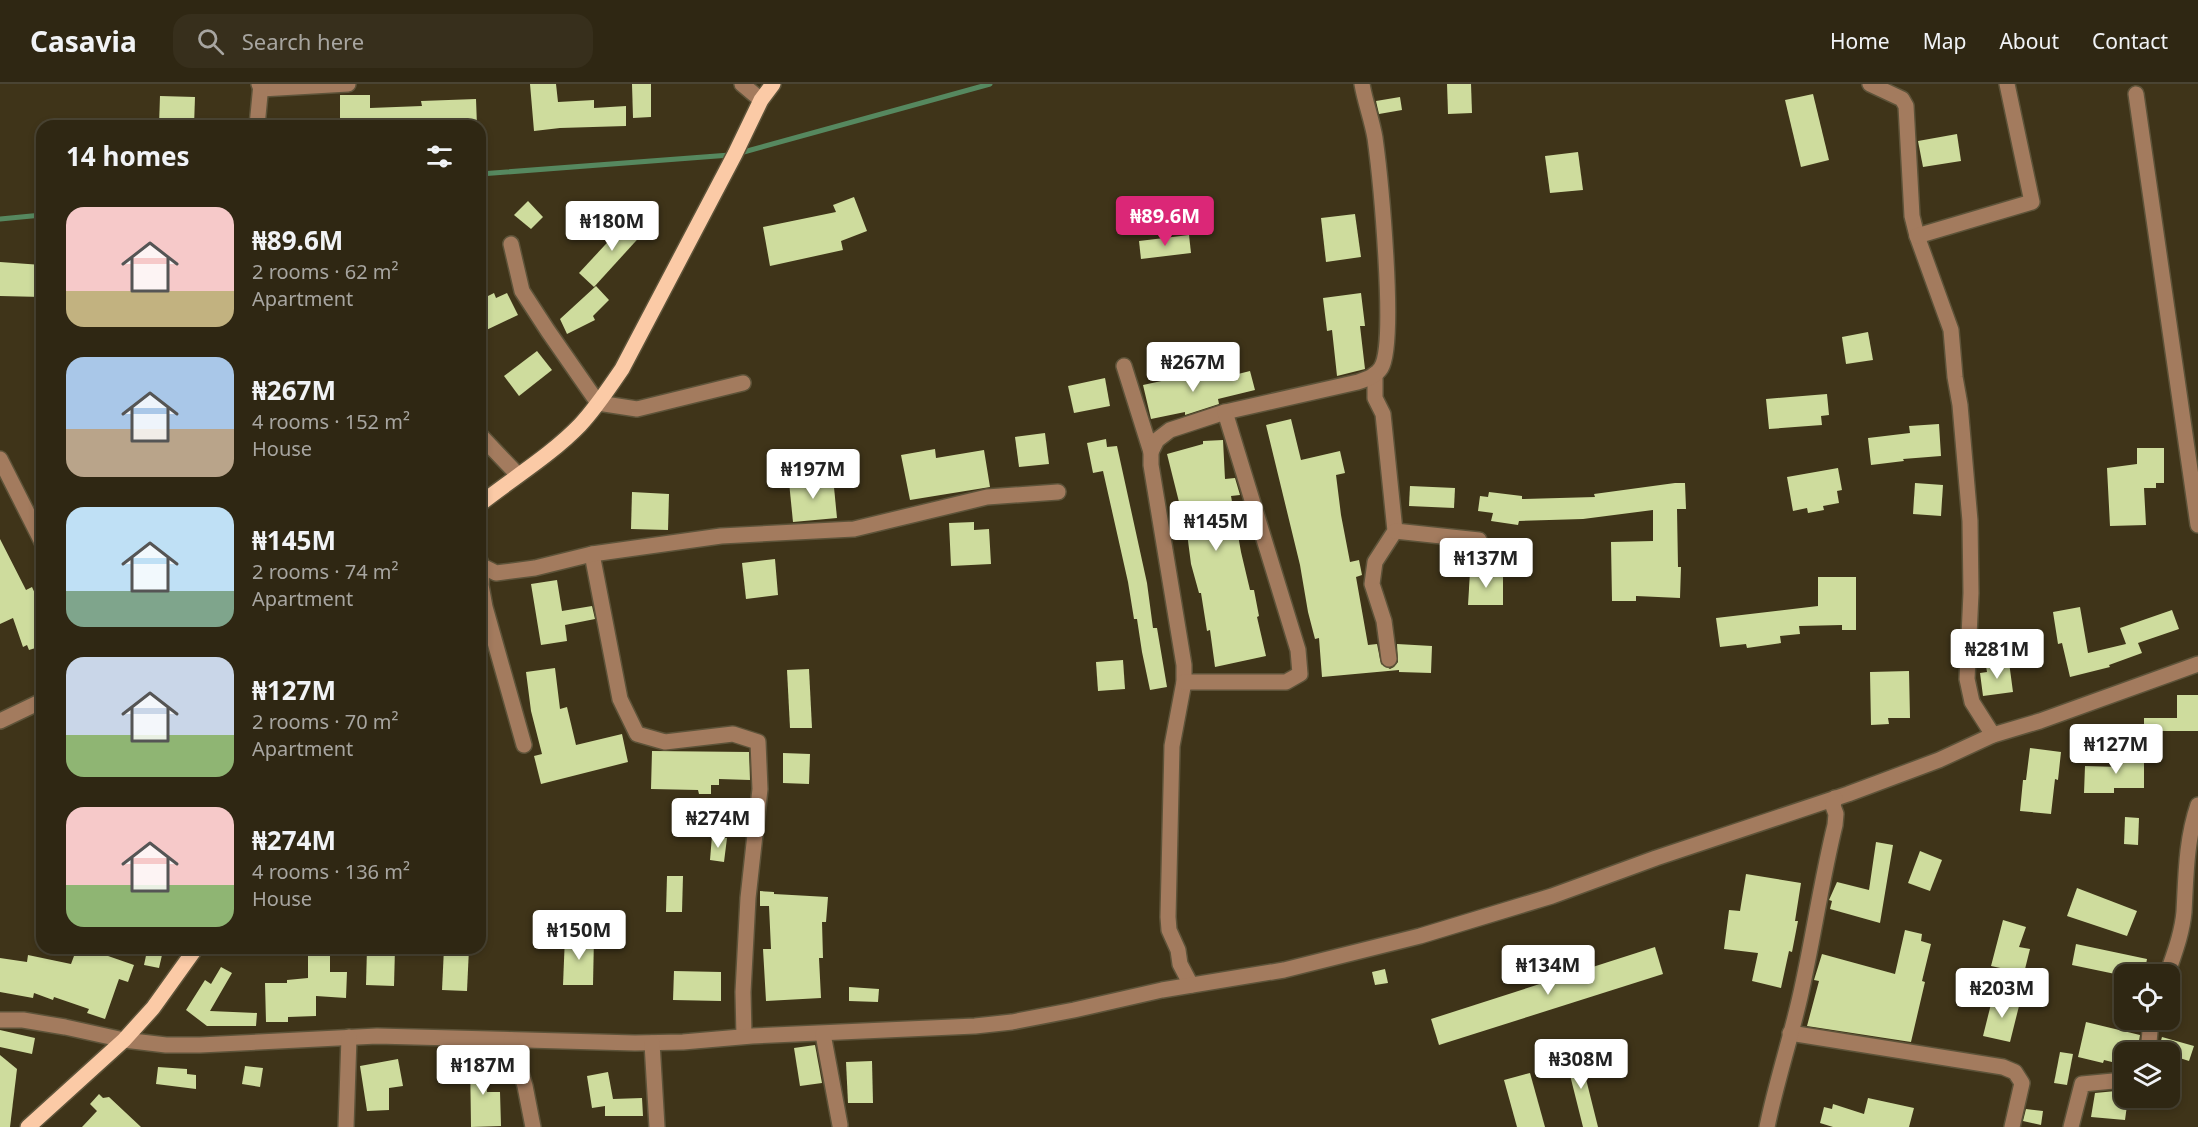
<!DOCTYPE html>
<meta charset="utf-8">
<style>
body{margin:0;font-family:"Noto Sans",sans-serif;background:#372f1c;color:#f1f3f6;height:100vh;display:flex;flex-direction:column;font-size:22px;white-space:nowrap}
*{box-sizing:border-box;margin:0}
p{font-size:20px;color:#a7a5a0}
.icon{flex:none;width:33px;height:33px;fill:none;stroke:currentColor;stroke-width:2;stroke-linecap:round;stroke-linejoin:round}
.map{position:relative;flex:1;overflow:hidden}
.side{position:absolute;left:36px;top:36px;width:450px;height:834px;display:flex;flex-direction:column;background:#2f2713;border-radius:18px;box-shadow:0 3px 9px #0003,0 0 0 2px #4a4433}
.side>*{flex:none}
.controls{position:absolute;left:2114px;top:880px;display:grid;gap:12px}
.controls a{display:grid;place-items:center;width:66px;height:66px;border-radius:12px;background:#2f2713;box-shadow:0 3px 9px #0003,0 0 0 2px #4a4433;font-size:30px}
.price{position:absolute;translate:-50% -51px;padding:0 14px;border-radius:6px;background:#fff;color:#222;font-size:20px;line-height:39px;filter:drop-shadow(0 2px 3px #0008)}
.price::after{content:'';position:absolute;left:50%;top:36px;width:18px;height:14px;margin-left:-9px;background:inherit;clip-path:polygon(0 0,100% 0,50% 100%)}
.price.on{background:#db2777;color:#fff}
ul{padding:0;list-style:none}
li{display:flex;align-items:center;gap:18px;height:150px;padding:0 30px}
li span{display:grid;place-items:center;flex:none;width:168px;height:120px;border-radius:18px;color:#555}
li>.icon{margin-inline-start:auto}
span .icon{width:72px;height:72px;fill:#fffc;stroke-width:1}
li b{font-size:26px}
h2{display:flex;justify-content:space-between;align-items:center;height:72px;padding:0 30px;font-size:26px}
header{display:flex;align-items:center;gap:36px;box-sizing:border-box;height:84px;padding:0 30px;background:#2f2713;border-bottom:2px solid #4a4433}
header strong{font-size:28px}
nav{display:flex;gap:33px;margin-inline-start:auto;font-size:21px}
.search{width:420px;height:54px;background:#372f1c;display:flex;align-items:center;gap:15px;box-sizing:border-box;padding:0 21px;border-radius:18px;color:#a7a5a0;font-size:22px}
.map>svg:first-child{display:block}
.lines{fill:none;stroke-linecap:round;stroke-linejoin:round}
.stream{stroke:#56885f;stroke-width:5}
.building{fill:#cedc9d}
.minor-casing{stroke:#5d5339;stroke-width:18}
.major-casing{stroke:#5d5339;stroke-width:18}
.minor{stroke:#a37b5e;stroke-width:15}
.major{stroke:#fbcaa6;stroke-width:15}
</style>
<header>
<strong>Casavia</strong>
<div class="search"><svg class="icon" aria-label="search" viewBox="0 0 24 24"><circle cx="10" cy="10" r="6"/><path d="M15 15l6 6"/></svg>Search here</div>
<nav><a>Home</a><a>Map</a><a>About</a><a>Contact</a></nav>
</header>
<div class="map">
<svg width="2198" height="1043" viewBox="0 0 2198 1043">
<rect width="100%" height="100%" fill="#3f3419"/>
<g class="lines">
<g class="stream">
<path d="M740,69L990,0"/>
<path d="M480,90L730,71"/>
<path d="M0,135L42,131"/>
</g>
</g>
<g class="building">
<path d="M530,0H556L558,18L594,16V24L626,22V42L560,44L534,47Z"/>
<path d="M632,0H651V33L633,34Z"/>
<path d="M1447,0H1471L1472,29L1448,30Z"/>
<path d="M1813,10L1829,76L1801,83L1785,16Z"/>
<path d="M340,11H370V24L422,22L421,17L476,15L477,42H340Z"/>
<path d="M160,12L195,13L194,42H159Z"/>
<path d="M1400,13L1402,26L1379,30L1376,17Z"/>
<path d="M1957,50L1961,77L1923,83L1918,57Z"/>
<path d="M1578,68L1583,106L1550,109L1545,72Z"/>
<path d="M854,113L867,147L841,157L843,166L770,182L763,143L836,128L833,121Z"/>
<path d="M528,117L543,133L531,145L514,131Z"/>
<path d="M1355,130L1361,173L1326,178L1321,134Z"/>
<path d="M630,134L645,147L594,203L579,189Z"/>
<path d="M1189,151L1191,169L1141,175L1139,157Z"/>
<path d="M0,178L42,181V213L0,212Z"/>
<path d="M596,202L609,216L593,232L595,236L567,250L560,235Z"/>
<path d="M494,209L496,214L507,209L518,231L480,249V216Z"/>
<path d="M1361,209L1365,242H1360L1365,285L1337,292L1332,246L1327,247L1323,214Z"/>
<path d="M1868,248L1873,276L1846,280L1842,253Z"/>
<path d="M537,267L552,286L519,312L504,292Z"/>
<path d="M1212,286L1214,296L1250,287L1255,306L1218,315L1219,320L1185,331V328L1151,335L1143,301Z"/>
<path d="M1105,294L1110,322L1074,329L1068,302Z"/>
<path d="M1827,310L1829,331L1821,332L1822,341L1769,345L1766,315Z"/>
<path d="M1291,335L1301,376L1340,367L1345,389L1336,391L1341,431L1350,478L1359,476L1362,491L1356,493L1368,561L1377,560L1381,580L1390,585L1394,583L1398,578L1397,560L1432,562L1431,589L1399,588V586L1322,593L1319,554L1315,555L1308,528L1300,481L1266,341Z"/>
<path d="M1939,340L1941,372L1903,375L1904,377L1871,381L1868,354L1910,349L1909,342Z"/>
<path d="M1045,349L1049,380L1019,383L1015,353Z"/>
<path d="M1106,355L1107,363L1117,362L1147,499L1153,544H1157L1167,603L1150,606L1142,568L1137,535H1134L1128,498L1103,387L1093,389L1087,359Z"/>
<path d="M1223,356L1225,395L1235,394L1240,411L1231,412L1241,468L1250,506H1254L1259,532L1257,533L1266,572L1215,583L1210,546L1207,547L1201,509H1199L1191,480L1187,449L1172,451L1170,435L1183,434L1167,370L1203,360V357Z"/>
<path d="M2137,364H2164V399H2156V404H2144L2146,441L2110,442L2107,384L2137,380Z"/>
<path d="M935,365L936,374L984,366L990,403L910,416L901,371Z"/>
<path d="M1838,384L1842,406L1837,407L1839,419L1823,422L1824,426L1808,429L1807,424L1793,427L1787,393Z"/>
<path d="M833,393L837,434L793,438L789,398Z"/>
<path d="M1675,399H1685L1686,425H1677L1678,483H1681L1680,514L1636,512V517H1612L1611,458L1653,457V426L1583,435L1519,437L1518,441L1491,437L1493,429L1478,427L1480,412L1488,413L1489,408L1522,412V415L1595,413L1594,410Z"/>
<path d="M1915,399L1943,401L1941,432L1913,430Z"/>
<path d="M1410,402L1455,404L1454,424L1409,422Z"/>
<path d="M632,408L669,410L668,446L631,445Z"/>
<path d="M974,438V446L989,445L991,480L951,482L949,439Z"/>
<path d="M0,455L26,506L32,503L42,525V562L29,566L27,561L23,563L13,534L0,540Z"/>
<path d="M775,475L778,511L746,515L742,479Z"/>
<path d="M1470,488H1503V521H1468Z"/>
<path d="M1818,493H1856V546H1842V541L1799,542L1800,550L1780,552L1781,559L1747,564L1746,560L1720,563L1716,534L1818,522Z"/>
<path d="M557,496L562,527L592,522L595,535L565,541L567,557L541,561L531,500Z"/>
<path d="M2080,523L2088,569L2126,560L2120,544L2172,526L2179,545L2138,559L2142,569L2109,581L2110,583L2070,593L2062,559L2058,560L2053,528Z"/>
<path d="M1123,576L1125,605L1098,607L1096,578Z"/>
<path d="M2009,578L2013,608L1983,612L1980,589L1987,588L1986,582Z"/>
<path d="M555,584L560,625L567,623L576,661L622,650L628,678L541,700L534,672L542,670L531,627L526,588Z"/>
<path d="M809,585L812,644H790L787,586Z"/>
<path d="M1909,587L1910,634H1888L1889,640L1871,641L1870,588Z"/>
<path d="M2177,611H2198V647H2162V652H2144V634H2177Z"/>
<path d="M2030,664L2061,668L2058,696L2055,695L2051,730L2020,727L2023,696H2026Z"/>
<path d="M652,667L749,668L750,696L719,695V701H711V710H699L698,706L651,705Z"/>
<path d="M783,669L810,670L809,700L783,699Z"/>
<path d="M2120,669H2144V704H2114V709H2084L2085,682L2120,683Z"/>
<path d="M2125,733L2139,734L2138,761L2124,760Z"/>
<path d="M712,752L727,754L724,778L710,776Z"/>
<path d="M1876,758L1893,761L1880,839L1830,825L1832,817L1829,816L1837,798L1869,806Z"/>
<path d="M1920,767L1942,776L1930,807L1908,799Z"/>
<path d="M1746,790L1801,799L1795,837H1798L1792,868L1789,867L1781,904L1752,897L1758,869L1724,865L1729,826L1740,827Z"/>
<path d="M667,792H683L682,828H666Z"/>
<path d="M2077,804L2137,827L2127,852L2067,832Z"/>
<path d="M760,807L774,808V810L828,813L826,838H822L823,874H819L821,914L766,917L763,865H771L769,822H760Z"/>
<path d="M2003,836L2026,843L2019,863L2030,865L2024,889L1991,882Z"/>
<path d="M1905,846L1922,850L1921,857L1931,860L1922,897L1925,898L1911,958L1807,942L1819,897L1814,896L1822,870L1895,890Z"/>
<path d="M565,852L594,853L593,901H563Z"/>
<path d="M2076,860L2147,875L2144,891L2121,888L2120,891L2072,881Z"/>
<path d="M1655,863L1663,890L1439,961L1431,935Z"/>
<path d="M77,864H85L134,881L128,898L119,895L105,935L87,929L89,925L54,913L53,916L34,909L33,914L0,908V874L27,878L28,871L71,880Z"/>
<path d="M367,864H395L394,902L366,901Z"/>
<path d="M444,864H469L467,907L442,906Z"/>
<path d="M147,867L162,871L159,884L144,881Z"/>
<path d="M308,867H330V888H347L346,914L316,912V932L288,933V938H266L265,899H287V896L308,894Z"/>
<path d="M221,883L232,889L210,927L257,929L256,942H207L186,926L205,896L211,900Z"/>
<path d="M1385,885L1388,899L1375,901L1372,888Z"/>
<path d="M674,887L721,888V917L673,916Z"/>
<path d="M849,903L879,905L878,918L849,917Z"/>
<path d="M1993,912L2020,918L2010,958L1983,952Z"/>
<path d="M2086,938L2140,951L2137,969H2124V981L2104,976L2103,979L2078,973Z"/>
<path d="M0,946L35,954L32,970L0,963Z"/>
<path d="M2162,953L2194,962L2189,977L2158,967Z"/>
<path d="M815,961L822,999L800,1002L794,964Z"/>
<path d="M1579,967L1598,1043H1583L1565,971Z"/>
<path d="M2060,968L2073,970L2067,1001L2054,999Z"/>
<path d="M0,971L17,985L10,1043H0Z"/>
<path d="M470,972H487V1008H500L501,1042L471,1043Z"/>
<path d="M398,975L403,1002L389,1004V1026L367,1027L360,982Z"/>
<path d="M872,977L873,1019H848L846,978Z"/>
<path d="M245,982L263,984L260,1003L242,1000Z"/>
<path d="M158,983L187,985V990L196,991V1005L156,1000Z"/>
<path d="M608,988L613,1015L642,1014L643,1032H605V1022L592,1024L587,992Z"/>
<path d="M1530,989L1545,1043H1517L1504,996Z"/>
<path d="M2116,1007L2124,1008V1014H2128L2125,1036L2091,1033L2095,1009Z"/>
<path d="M99,1010L103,1014L109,1013L141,1043H82L97,1027L90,1020Z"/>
<path d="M1868,1014L1914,1024L1909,1043H1833L1820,1039L1824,1023L1832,1025L1833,1020L1864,1030Z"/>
<path d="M2026,1025L2043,1027L2041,1041L2023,1037Z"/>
</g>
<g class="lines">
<defs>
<g id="minor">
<path d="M259,0L261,5L348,0"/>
<path d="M742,0L761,16"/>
<path d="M1870,0L1902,15L1906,22L1912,132L1917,152L1951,246L1955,293L1960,321L1970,437L1971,509L1967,595L1972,618L1993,651"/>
<path d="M2136,10L2198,441"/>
<path d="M257,42L261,0"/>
<path d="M1917,152L2032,118L2007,0"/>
<path d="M511,160L522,207L548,247L598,319L637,325L743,299"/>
<path d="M1124,282L1151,368V381L1184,581V598L1172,662L1168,833L1169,846L1178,866L1180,880L1191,901"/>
<path d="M1375,290V314L1383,330L1395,447L1375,478L1372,500L1384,537L1389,575"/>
<path d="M480,351L518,391"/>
<path d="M1151,368L1157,356L1170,346L1225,328L1358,298C1367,295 1376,292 1381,284C1397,259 1380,90 1375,54C1372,36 1365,18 1362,0"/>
<path d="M0,375L42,458"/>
<path d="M1395,447L1479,456"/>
<path d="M592,470L620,615L637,650L665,658L733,650L758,658L760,705L748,814L743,908L744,952"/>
<path d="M480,477L482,482L496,489L535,484L592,470L721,452L854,445L987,413L1058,408"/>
<path d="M482,482L481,501L485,523L524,661"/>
<path d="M1184,598H1286L1300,590L1298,566L1225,328"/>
<path d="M0,637L42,617"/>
<path d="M2167,891C2174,870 2182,850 2184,828C2186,792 2186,756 2198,721"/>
<path d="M0,936H23L65,943L124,956L166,961H200L377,952L635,959L683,958L752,952L975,942L1012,938L1074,926L1162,906L1284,886L1420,852L1552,812L1656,774L1848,710L1939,676L1993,651L2040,637L2198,580"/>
<path d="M1790,949L2003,983L2015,988L2022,999L2012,1043"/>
<path d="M823,950L840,1041"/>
<path d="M511,956L525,1002L533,1043"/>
<path d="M652,959L657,1043"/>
<path d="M2148,969L2151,936"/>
<path d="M346,1043L349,953"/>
<path d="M1767,1043C1776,999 1790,957 1800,913C1813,856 1821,798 1835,741L1836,730L1833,722L1835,714"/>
<path d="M2071,1043L2082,1000L2124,996"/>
</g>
<g id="major">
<path d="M480,420C513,394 551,371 580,341C596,324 609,304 622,285L735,70L761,16L773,0"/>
<path d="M28,1043L124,956L153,924L196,864"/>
</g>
</defs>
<use href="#minor" class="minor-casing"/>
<use href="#major" class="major-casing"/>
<use href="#minor" class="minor"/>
<use href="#major" class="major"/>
</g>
</svg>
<div class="controls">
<a><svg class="icon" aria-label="locate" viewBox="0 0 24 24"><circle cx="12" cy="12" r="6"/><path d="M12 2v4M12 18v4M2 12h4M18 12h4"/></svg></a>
<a><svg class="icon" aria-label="layers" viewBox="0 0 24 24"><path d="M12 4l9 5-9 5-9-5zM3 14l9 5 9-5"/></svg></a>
</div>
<b class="price on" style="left:1165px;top:163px">₦89.6M</b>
<b class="price" style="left:612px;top:168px">₦180M</b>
<b class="price" style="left:1193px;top:309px">₦267M</b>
<b class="price" style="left:813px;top:416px">₦197M</b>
<b class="price" style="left:1216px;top:468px">₦145M</b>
<b class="price" style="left:1486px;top:505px">₦137M</b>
<b class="price" style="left:1997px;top:596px">₦281M</b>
<b class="price" style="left:2116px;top:691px">₦127M</b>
<b class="price" style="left:718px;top:765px">₦274M</b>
<b class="price" style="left:579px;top:877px">₦150M</b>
<b class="price" style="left:1548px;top:912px">₦134M</b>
<b class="price" style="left:2002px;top:935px">₦203M</b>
<b class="price" style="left:1581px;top:1006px">₦308M</b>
<b class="price" style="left:483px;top:1012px">₦187M</b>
<section class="side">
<h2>14 homes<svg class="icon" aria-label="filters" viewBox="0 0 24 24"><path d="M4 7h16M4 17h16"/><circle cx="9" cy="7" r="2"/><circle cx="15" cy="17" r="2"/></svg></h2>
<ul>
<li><span style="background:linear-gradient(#f6c9c9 70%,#c2b280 0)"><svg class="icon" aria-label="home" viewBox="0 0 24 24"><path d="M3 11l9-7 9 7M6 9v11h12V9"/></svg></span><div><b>₦89.6M</b><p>2 rooms · 62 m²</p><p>Apartment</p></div></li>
<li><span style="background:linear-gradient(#a9c7e8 60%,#b9a48a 0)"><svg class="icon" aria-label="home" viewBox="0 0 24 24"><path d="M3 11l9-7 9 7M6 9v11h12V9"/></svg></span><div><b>₦267M</b><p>4 rooms · 152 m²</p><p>House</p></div></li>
<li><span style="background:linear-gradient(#bfe0f5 70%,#7fa58c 0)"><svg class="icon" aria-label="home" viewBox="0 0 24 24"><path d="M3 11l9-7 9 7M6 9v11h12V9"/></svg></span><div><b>₦145M</b><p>2 rooms · 74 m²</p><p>Apartment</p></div></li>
<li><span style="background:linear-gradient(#c9d6e8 65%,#8fb573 0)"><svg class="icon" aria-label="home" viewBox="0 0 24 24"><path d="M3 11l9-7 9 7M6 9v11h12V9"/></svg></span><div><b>₦127M</b><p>2 rooms · 70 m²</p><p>Apartment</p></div></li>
<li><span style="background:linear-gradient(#f6c9c9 65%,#8fb573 0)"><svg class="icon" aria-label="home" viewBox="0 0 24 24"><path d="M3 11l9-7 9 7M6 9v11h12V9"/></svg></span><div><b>₦274M</b><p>4 rooms · 136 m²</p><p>House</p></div></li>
</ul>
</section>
</div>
